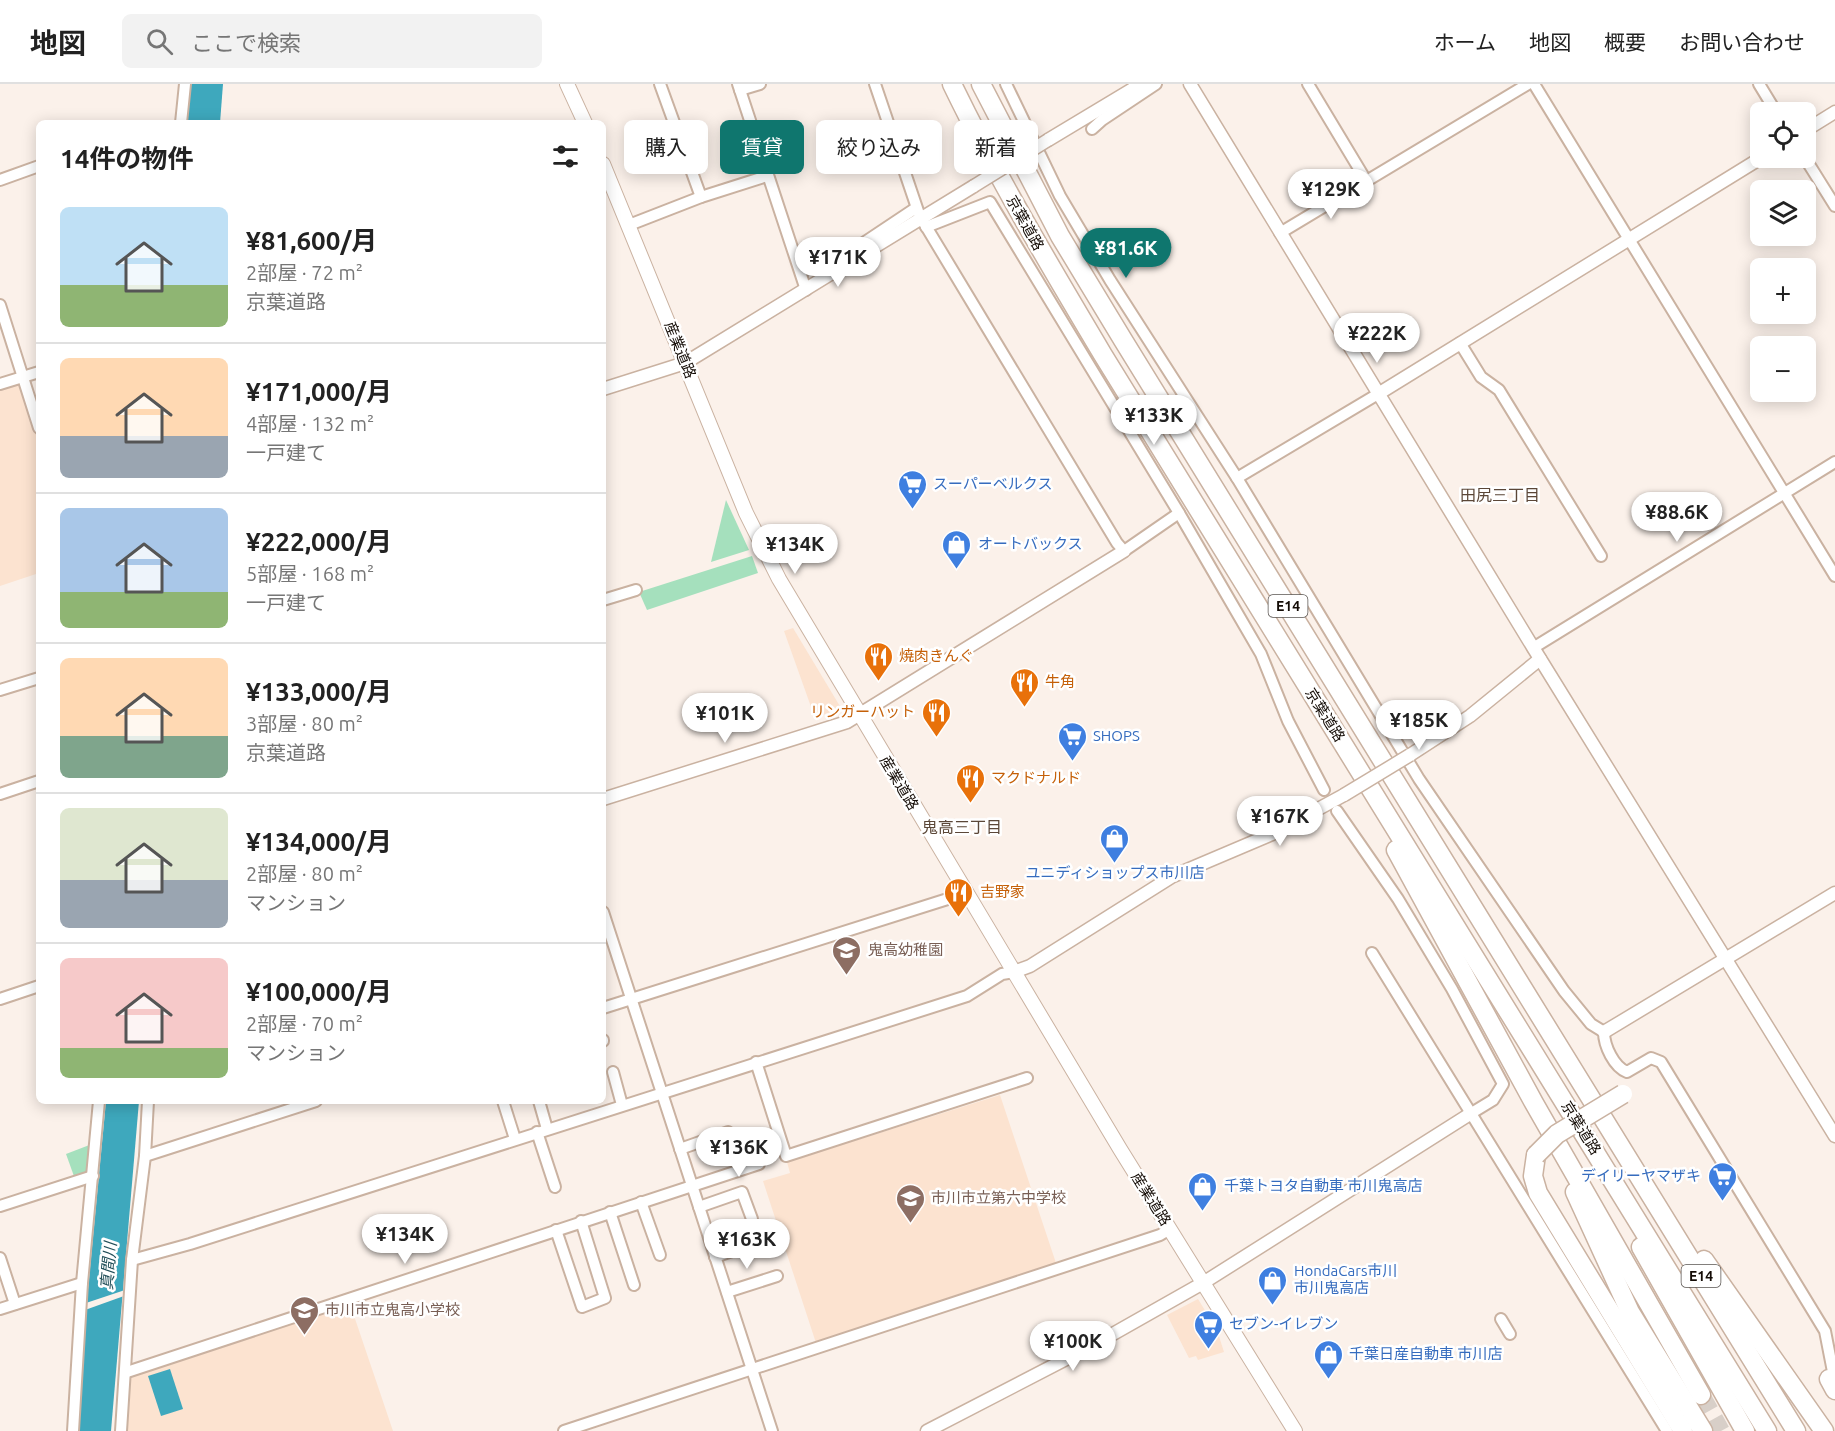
<!DOCTYPE html>
<html lang="ja">
<meta charset="utf-8">
<style>
body{margin:0;font-family:Ubuntu,"Noto Sans JP",sans-serif;background:#f2f2f2;color:#222;height:100vh;display:flex;flex-direction:column;font-size:22px;white-space:nowrap}
*{box-sizing:border-box;margin:0}
p{font-size:20px;color:#767676}
.icon{flex:none;width:33px;height:33px;fill:none;stroke:currentColor;stroke-width:2;stroke-linecap:round;stroke-linejoin:round}
.map{position:relative;flex:1;overflow:hidden}
.sheet{position:absolute;left:36px;top:36px;width:570px;height:984px;display:flex;flex-direction:column;background:#fff;border-radius:9px;box-shadow:0 3px 15px #0003}
.sheet>*{flex:none}
.top-card{position:absolute;left:624px;top:36px;width:570px;height:54px;display:flex;gap:12px}
.tools{position:absolute;left:1750px;top:18px;display:grid;gap:12px}
.tools a{display:grid;place-items:center;width:66px;height:66px;border-radius:9px;background:#fff;box-shadow:0 3px 15px #0003;font-size:30px}
.price{position:absolute;translate:-50% -51px;padding:0 14px;border-radius:21px;background:#fff;color:#222;font-size:20px;line-height:39px;filter:drop-shadow(0 2px 3px #0008)}
.price::after{content:'';position:absolute;left:50%;top:36px;width:18px;height:14px;margin-left:-9px;background:inherit;clip-path:polygon(0 0,100% 0,50% 100%)}
.price.on{background:#0f766e;color:#fff}
ul{padding:0;list-style:none}
li{display:flex;align-items:center;gap:18px;height:150px;padding:0 24px}
li+li{border-top:2px solid #e0e0e0}
li span{display:grid;place-items:center;flex:none;width:168px;height:120px;border-radius:9px;color:#555}
li>.icon{margin-inline-start:auto}
span .icon{width:72px;height:72px;fill:#fffc;stroke-width:1}
li b{font-size:26px}
h2{display:flex;justify-content:space-between;align-items:center;height:72px;padding:0 24px;font-size:26px}
.pill{padding:0 21px;border-radius:9px;background:#fff;box-shadow:0 3px 15px #0003;font-size:21px;line-height:54px}
.pill.on{background:#0f766e;color:#fff}
header{display:flex;align-items:center;gap:36px;box-sizing:border-box;height:84px;padding:0 30px;background:#fff;border-bottom:2px solid #e0e0e0}
header strong{font-size:28px}
nav{display:flex;gap:33px;margin-inline-start:auto;font-size:21px}
.search{width:420px;height:54px;background:#f2f2f2;display:flex;align-items:center;gap:15px;box-sizing:border-box;padding:0 21px;border-radius:9px;color:#767676;font-size:22px}
.map>svg:first-child{display:block}
.built{fill:#fce3d0}
.green{fill:#a5e0bd}
.water{fill:#3ea8bd}
.pier{fill:#fbf1ea}
.lines{fill:none;stroke-linecap:round;stroke-linejoin:round}
.motorway-tunnel{stroke:#d8cfc8;stroke-width:18;stroke-dasharray:18 9;stroke-linecap:butt}
.minor-casing{stroke:#cab2a1;stroke-width:14}
.tertiary-casing{stroke:#cab2a1;stroke-width:15}
.secondary-casing{stroke:#cab2a1;stroke-width:16}
.motorway-casing{stroke:#cab2a1;stroke-width:21}
.minor{stroke:#fff;stroke-width:10}
.tertiary{stroke:#fff;stroke-width:12}
.secondary{stroke:#fff;stroke-width:14}
.motorway{stroke:#fff;stroke-width:18}
.tertiary-bridge-casing{stroke:#cab2a1;stroke-width:15;stroke-linecap:butt}
.motorway-bridge-casing{stroke:#cab2a1;stroke-width:21;stroke-linecap:butt}
.tertiary-bridge{stroke:#fff;stroke-width:12}
.motorway-bridge{stroke:#fff;stroke-width:18}
.labels{text-anchor:middle;stroke-width:5;stroke-linejoin:round;paint-order:stroke}
.shield{fill:#fff;stroke:#5a5551;stroke-width:1.5}
.shield-label{font-size:14px;font-weight:bold;fill:#140c06}
.street-label{font-size:15px;fill:#140c06;stroke:#fff}
.shop-label{font-size:15px;fill:#366cbe;stroke:#fff;text-anchor:start}
.food-label{font-size:15px;fill:#c56008;stroke:#fff;text-anchor:start}
.education-label{font-size:15px;fill:#785e54;stroke:#fff;text-anchor:start}
.neighbourhood-label{font-size:16px;fill:#5b4738;stroke:#fff}
.water-label{font-size:16px;font-style:italic;fill:#224f59;stroke:#fff}
</style>
<header>
<strong>地図</strong>
<div class="search"><svg class="icon" aria-label="search" viewBox="0 0 24 24"><circle cx="10" cy="10" r="6"/><path d="M15 15l6 6"/></svg>ここで検索</div>
<nav><a>ホーム</a><a>地図</a><a>概要</a><a>お問い合わせ</a></nav>
</header>
<div class="map">
<svg width="1835" height="1347" viewBox="0 0 1835 1347">
<rect width="100%" height="100%" fill="#fbf1ea"/>
<g class="built">
<path d="M21,300L39,356V489L0,502V307Z"/>
<path d="M793,544L841,624L815,634L784,547Z"/>
<path d="M1000,1011L1057,1182L816,1259L763,1097L790,1089L787,1078Z"/>
<path d="M1198,1215L1217,1246L1224,1268L1198,1276L1196,1272L1189,1274L1167,1231Z"/>
<path d="M349,1217L393,1347H128L126,1339L130,1289Z"/>
</g>
<g class="green">
<path d="M726,416L749,466L711,478Z"/>
<path d="M752,472L758,489L647,526L639,508Z"/>
<path d="M92,1060L91,1089L75,1095L66,1070Z"/>
</g>
<g class="water">
<path d="M189,0H223L220,39H186Z"/>
<path d="M106,1017H139L111,1347H79L87,1216Z"/>
<path d="M170,1285L183,1325L161,1332L148,1292Z"/>
</g>
<path class="pier" d="M125,1206L124,1212L85,1226L86,1219Z"/>
<g class="lines">
<path class="motorway-tunnel" d="M1701,1311L1721,1347"/>
<defs>
<g id="minor">
<path d="M660,0L701,113"/>
<path d="M738,0L806,206"/>
<path d="M875,0L919,130"/>
<path d="M1006,0L1060,112L1110,196L1237,394L1419,695L1564,907L1591,940L1604,948C1604,962 1614,983 1627,988L1651,974L1661,978L1825,1247L1835,1298"/>
<path d="M1308,0L1367,98"/>
<path d="M1534,0L1835,492"/>
<path d="M1759,0L1776,28"/>
<path d="M740,6L760,0"/>
<path d="M181,39L185,0"/>
<path d="M1092,45L1102,36L1156,0"/>
<path d="M1805,74L1835,122"/>
<path d="M0,96L39,82"/>
<path d="M924,139L1117,459L1124,467L1179,429"/>
<path d="M629,141L701,113L767,92"/>
<path d="M926,143L990,118L1179,429L1261,570L1288,637L1324,706"/>
<path d="M1280,149L1528,0"/>
<path d="M847,180L853,166L916,124"/>
<path d="M0,221L39,344"/>
<path d="M1460,259L1481,293L1499,306L1601,472"/>
<path d="M0,300L39,288"/>
<path d="M1237,394L1378,310"/>
<path d="M603,516L636,506"/>
<path d="M1533,564L1835,378"/>
<path d="M0,606L39,594"/>
<path d="M0,710L39,697"/>
<path d="M1337,727L1398,815L1452,905L1503,1000L1493,1016L1470,1030"/>
<path d="M603,828L772,1347"/>
<path d="M1372,869L1667,1347"/>
<path d="M0,915L39,902"/>
<path d="M603,924L954,813L964,806"/>
<path d="M603,956V957"/>
<path d="M756,978L786,1072L1027,994"/>
<path d="M613,988L622,1021"/>
<path d="M503,1017L515,1055"/>
<path d="M539,1017L547,1045"/>
<path d="M537,1048L555,1103"/>
<path d="M680,1065L728,1048"/>
<path d="M145,1072L316,1017"/>
<path d="M641,1118L660,1171"/>
<path d="M0,1122L93,1092"/>
<path d="M699,1123L742,1108L752,1135"/>
<path d="M610,1128L634,1201"/>
<path d="M556,1146L582,1223L605,1214L581,1137"/>
<path d="M715,1173L764,1156"/>
<path d="M0,1174L15,1220"/>
<path d="M132,1176L190,1160L967,912L1002,890L1014,888"/>
<path d="M727,1208L777,1192"/>
<path d="M0,1225L82,1199"/>
<path d="M1501,1235L1510,1250"/>
<path d="M127,1288L759,1080"/>
<path d="M73,1347L82,1199L99,1017"/>
<path d="M121,1347L132,1176L145,1072L148,1017"/>
<path d="M564,1347L1160,1151L1170,1145"/>
</g>
<g id="tertiary">
<path d="M1190,0L1534,565L1835,1052"/>
<path d="M1806,46L1835,28"/>
<path d="M1048,56L1141,0"/>
<path d="M603,305L685,279L974,102"/>
<path d="M1378,310L1761,74"/>
<path d="M1410,671L1470,632L1540,575"/>
<path d="M603,715L847,638L1124,467"/>
<path d="M1014,888L1030,882L1173,792L1272,750L1344,711"/>
<path d="M1604,948L1835,809"/>
<path d="M927,1347L1097,1259L1203,1199L1470,1030"/>
</g>
<g id="secondary">
<path d="M567,0L585,39"/>
<path d="M603,80L746,429L779,495L1120,1065L1295,1347"/>
</g>
<g id="motorway">
<path d="M952,0C997,93 1050,182 1103,271L1767,1347"/>
<path d="M981,0L1060,152L1123,256L1796,1347"/>
<path d="M1396,766L1534,1019L1701,1311"/>
<path d="M1536,1071L1533,1092L1538,1109L1683,1347"/>
<path d="M1575,1108L1630,1228L1703,1347"/>
<path d="M1641,1163L1745,1347"/>
<path d="M1704,1176L1824,1347"/>
<path d="M1829,1295L1835,1306"/>
</g>
</defs>
<use href="#minor" class="minor-casing"/>
<use href="#tertiary" class="tertiary-casing"/>
<use href="#secondary" class="secondary-casing"/>
<use href="#motorway" class="motorway-casing"/>
<use href="#minor" class="minor"/>
<use href="#tertiary" class="tertiary"/>
<use href="#secondary" class="secondary"/>
<use href="#motorway" class="motorway"/>
<defs>
<g id="tertiary-bridge">
<path d="M974,102L1048,56"/>
<path d="M1344,711L1410,671"/>
</g>
<path id="motorway-bridge" d="M1536,1071L1557,1050L1623,1010"/>
</defs>
<use href="#tertiary-bridge" class="tertiary-bridge-casing"/>
<use href="#motorway-bridge" class="motorway-bridge-casing"/>
<use href="#tertiary-bridge" class="tertiary-bridge"/>
<use href="#motorway-bridge" class="motorway-bridge"/>
</g>
<defs>
<symbol id="supermarket-pin" viewBox="-11 -11 22 30"><path d="M0 17L-7.5 6A9.5 9.5 0 1 1 7.5 6Z" fill="#3f7fe0" stroke="#fff"/><path d="M-6-5.5h2.5l.6 2H6L4.5 2H-2.5L-4.4-4H-6ZM-1.5 3.2a1.3 1.3 0 1 0 .1 0ZM3 3.2a1.3 1.3 0 1 0 .1 0Z" fill="#fff"/></symbol>
<symbol id="shop-pin" viewBox="-11 -11 22 30"><path d="M0 17L-7.5 6A9.5 9.5 0 1 1 7.5 6Z" fill="#3f7fe0" stroke="#fff"/><path d="M-5-2.5h2.3a2.7 3.5 0 0 1 5.4 0H5L5.5 6h-11ZM-1.5-2.5h3a1.5 2.3 0 0 0-3 0Z" fill="#fff"/></symbol>
<symbol id="restaurant-pin" viewBox="-11 -11 22 30"><path d="M0 17L-7.5 6A9.5 9.5 0 1 1 7.5 6Z" fill="#e8710a" stroke="#fff"/><path d="M-5-6h1v4h1v-4h1v4h1v-4h1v5L-1.5 .5V6h-2V.5L-5-1ZM5-6V6H3V1.5H1.5Q1.5-4 5-6Z" fill="#fff"/></symbol>
<symbol id="school-pin" viewBox="-11 -11 22 30"><path d="M0 17L-7.5 6A9.5 9.5 0 1 1 7.5 6Z" fill="#8d6e63" stroke="#fff"/><path d="M0-5L7-2L0 1L-7-2ZM-4 1L0 2.5L4 1V4Q0 6-4 4Z" fill="#fff"/></symbol>
</defs>
<g fill-rule="evenodd">
<use href="#supermarket-pin" x="896" y="384" width="33" height="45"/>
<use href="#shop-pin" x="940" y="444" width="33" height="45"/>
<use href="#restaurant-pin" x="862" y="556" width="33" height="45"/>
<use href="#restaurant-pin" x="1008" y="582" width="33" height="45"/>
<use href="#restaurant-pin" x="920" y="612" width="33" height="45"/>
<use href="#supermarket-pin" x="1056" y="636" width="33" height="45"/>
<use href="#restaurant-pin" x="954" y="678" width="33" height="45"/>
<use href="#shop-pin" x="1098" y="738" width="33" height="45"/>
<use href="#restaurant-pin" x="942" y="792" width="33" height="45"/>
<use href="#school-pin" x="830" y="850" width="33" height="45"/>
<use href="#supermarket-pin" x="1706" y="1076" width="33" height="45"/>
<use href="#shop-pin" x="1186" y="1086" width="33" height="45"/>
<use href="#school-pin" x="894" y="1098" width="33" height="45"/>
<use href="#shop-pin" x="1256" y="1180" width="33" height="45"/>
<use href="#school-pin" x="288" y="1210" width="33" height="45"/>
<use href="#supermarket-pin" x="1192" y="1224" width="33" height="45"/>
<use href="#shop-pin" x="1312" y="1254" width="33" height="45"/>
</g>
<g class="labels">
<g class="shield">
<rect x="1268.5" y="511" width="39" height="22" rx="4.5"/>
<rect x="1681.5" y="1181" width="39" height="22" rx="4.5"/>
</g>
<g class="shield-label">
<text x="1288" y="527">E14</text>
<text x="1701" y="1197">E14</text>
</g>
<g class="street-label">
<text transform="translate(1025 139) rotate(61)" y="5">京葉道路</text>
<text transform="translate(680 266) rotate(68)" y="5">産業道路</text>
<text transform="translate(1325 631) rotate(58)" y="5">京葉道路</text>
<text transform="translate(899 699) rotate(59)" y="5">産業道路</text>
<text transform="translate(1581 1044) rotate(58)" y="5">京葉道路</text>
<text transform="translate(1151 1115) rotate(58)" y="5">産業道路</text>
</g>
<g class="shop-label">
<text x="933" y="405">スーパーベルクス</text>
<text x="978" y="465">オートバックス</text>
<text x="1093" y="657">SHOPS</text>
<text x="1115" y="794" text-anchor="middle">ユニディショップス市川店</text>
<text x="1701" y="1097" text-anchor="end">デイリーヤマザキ</text>
<text x="1224" y="1107">千葉トヨタ自動車 市川鬼高店</text>
<text x="1294" y="1192">HondaCars市川<tspan x="1294" dy="17">市川鬼高店</tspan></text>
<text x="1229" y="1245">セブン-イレブン</text>
<text x="1349" y="1275">千葉日産自動車 市川店</text>
</g>
<g class="food-label">
<text x="899" y="577">焼肉きんぐ</text>
<text x="1045" y="603">牛角</text>
<text x="915" y="633" text-anchor="end">リンガーハット</text>
<text x="991" y="699">マクドナルド</text>
<text x="980" y="813">吉野家</text>
</g>
<g class="education-label">
<text x="868" y="871">鬼高幼稚園</text>
<text x="931" y="1119">市川市立第六中学校</text>
<text x="325" y="1231">市川市立鬼高小学校</text>
</g>
<g class="neighbourhood-label">
<text x="1500" y="417">田尻三丁目</text>
<text x="962" y="749">鬼高三丁目</text>
</g>
<g class="water-label">
<text transform="translate(108 1182) rotate(-85)" y="6">真間川</text>
</g>
</g>
</svg>
<div class="tools">
<a><svg class="icon" aria-label="locate" viewBox="0 0 24 24"><circle cx="12" cy="12" r="6"/><path d="M12 2v4M12 18v4M2 12h4M18 12h4"/></svg></a>
<a><svg class="icon" aria-label="layers" viewBox="0 0 24 24"><path d="M12 4l9 5-9 5-9-5zM3 14l9 5 9-5"/></svg></a>
<a>+</a>
<a>−</a>
</div>
<b class="price" style="left:1331px;top:136px">¥129K</b>
<b class="price on" style="left:1126px;top:195px">¥81.6K</b>
<b class="price" style="left:838px;top:204px">¥171K</b>
<b class="price" style="left:1377px;top:280px">¥222K</b>
<b class="price" style="left:1154px;top:362px">¥133K</b>
<b class="price" style="left:1677px;top:459px">¥88.6K</b>
<b class="price" style="left:795px;top:491px">¥134K</b>
<b class="price" style="left:725px;top:660px">¥101K</b>
<b class="price" style="left:1419px;top:667px">¥185K</b>
<b class="price" style="left:1280px;top:763px">¥167K</b>
<b class="price" style="left:739px;top:1094px">¥136K</b>
<b class="price" style="left:405px;top:1181px">¥134K</b>
<b class="price" style="left:747px;top:1186px">¥163K</b>
<b class="price" style="left:1073px;top:1288px">¥100K</b>
<div class="top-card">
<a class="pill">購入</a>
<a class="pill on">賃貸</a>
<a class="pill">絞り込み</a>
<a class="pill">新着</a>
</div>
<section class="sheet">
<h2>14件の物件<svg class="icon" aria-label="filters" viewBox="0 0 24 24"><path d="M4 7h16M4 17h16"/><circle cx="9" cy="7" r="2"/><circle cx="15" cy="17" r="2"/></svg></h2>
<ul>
<li><span style="background:linear-gradient(#bfe0f5 65%,#8fb573 0)"><svg class="icon" aria-label="home" viewBox="0 0 24 24"><path d="M3 11l9-7 9 7M6 9v11h12V9"/></svg></span><div><b>¥81,600/月</b><p>2部屋 · 72 m²</p><p>京葉道路</p></div></li>
<li><span style="background:linear-gradient(#ffd9b3 65%,#9aa5b1 0)"><svg class="icon" aria-label="home" viewBox="0 0 24 24"><path d="M3 11l9-7 9 7M6 9v11h12V9"/></svg></span><div><b>¥171,000/月</b><p>4部屋 · 132 m²</p><p>一戸建て</p></div></li>
<li><span style="background:linear-gradient(#a9c7e8 70%,#8fb573 0)"><svg class="icon" aria-label="home" viewBox="0 0 24 24"><path d="M3 11l9-7 9 7M6 9v11h12V9"/></svg></span><div><b>¥222,000/月</b><p>5部屋 · 168 m²</p><p>一戸建て</p></div></li>
<li><span style="background:linear-gradient(#ffd9b3 65%,#7fa58c 0)"><svg class="icon" aria-label="home" viewBox="0 0 24 24"><path d="M3 11l9-7 9 7M6 9v11h12V9"/></svg></span><div><b>¥133,000/月</b><p>3部屋 · 80 m²</p><p>京葉道路</p></div></li>
<li><span style="background:linear-gradient(#dfe7d0 60%,#9aa5b1 0)"><svg class="icon" aria-label="home" viewBox="0 0 24 24"><path d="M3 11l9-7 9 7M6 9v11h12V9"/></svg></span><div><b>¥134,000/月</b><p>2部屋 · 80 m²</p><p>マンション</p></div></li>
<li><span style="background:linear-gradient(#f6c9c9 75%,#8fb573 0)"><svg class="icon" aria-label="home" viewBox="0 0 24 24"><path d="M3 11l9-7 9 7M6 9v11h12V9"/></svg></span><div><b>¥100,000/月</b><p>2部屋 · 70 m²</p><p>マンション</p></div></li>
</ul>
</section>
</div>
